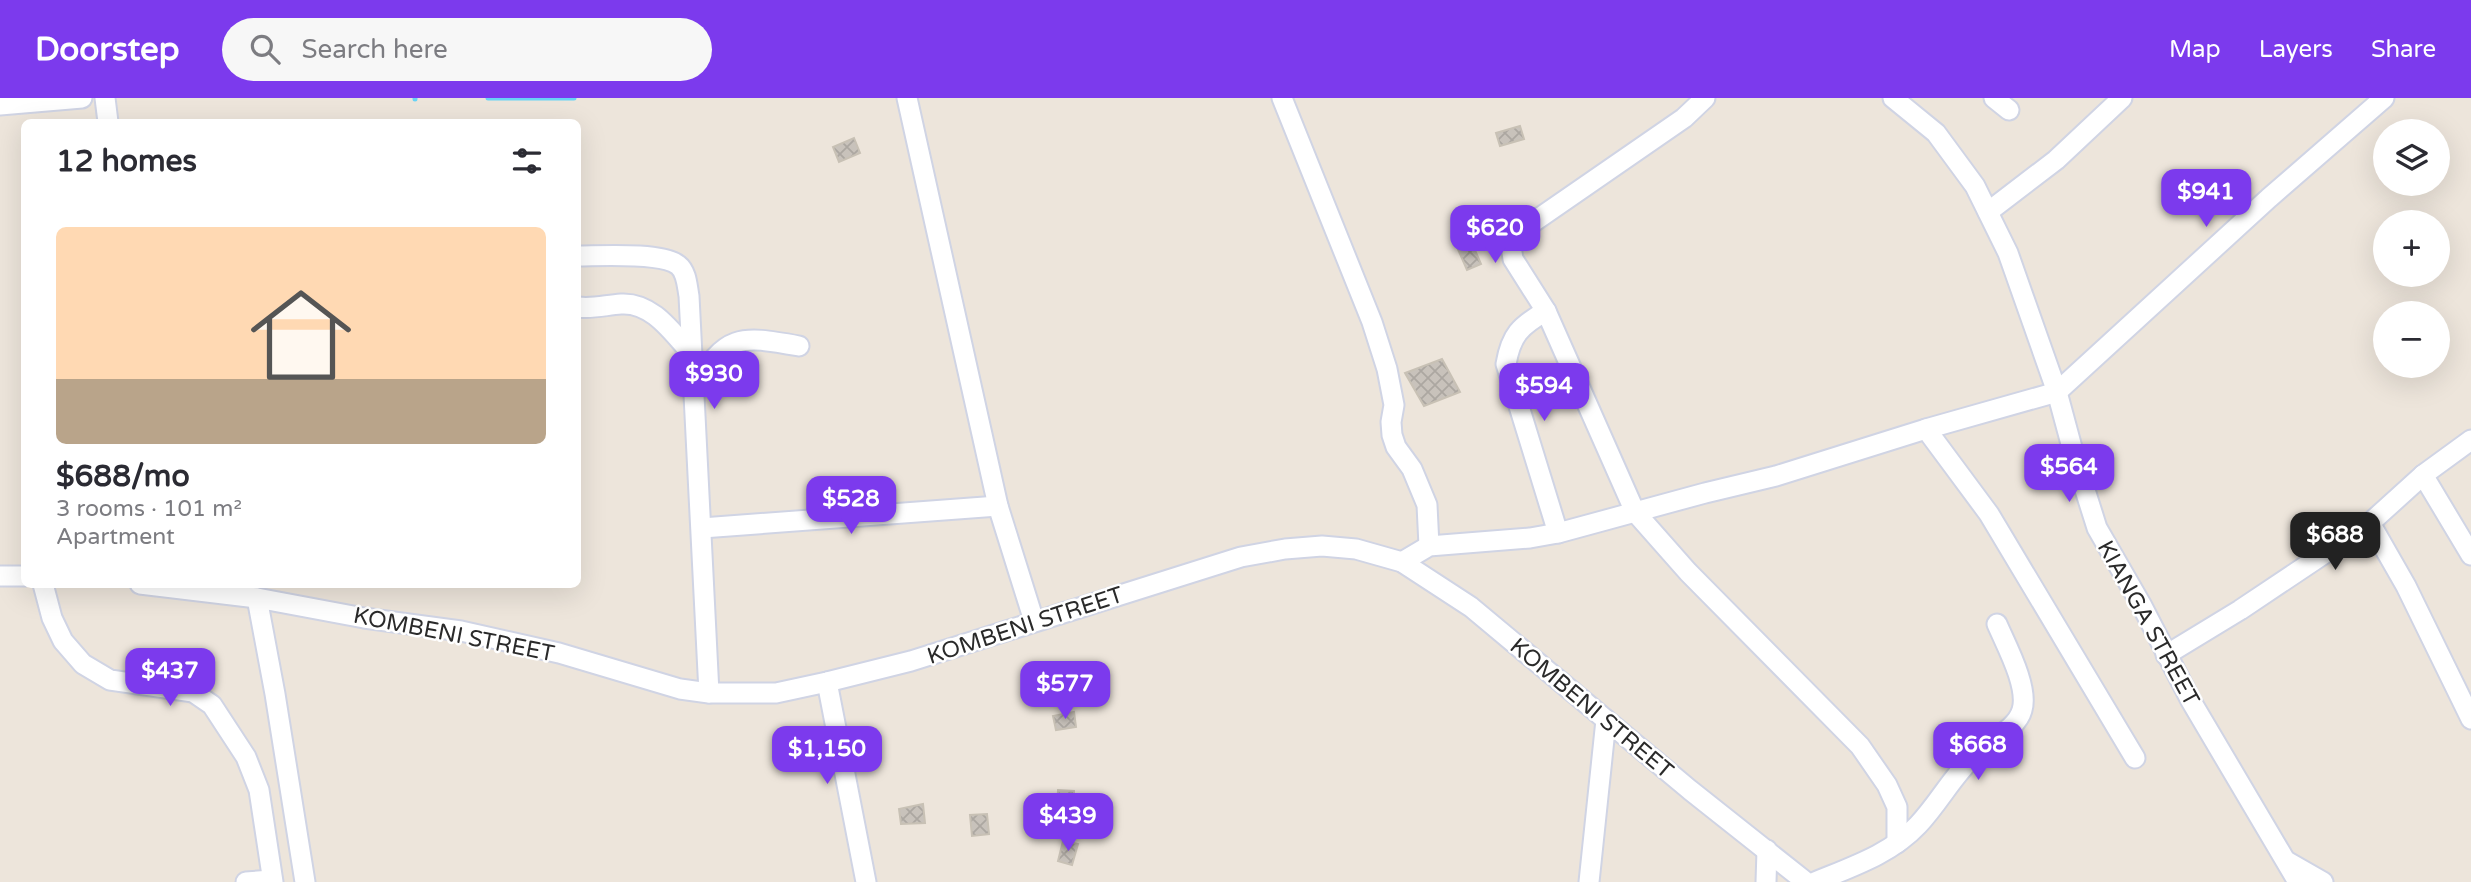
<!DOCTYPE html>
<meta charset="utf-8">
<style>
body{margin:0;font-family:"Varela Round",sans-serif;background:#f7f7f7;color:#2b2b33;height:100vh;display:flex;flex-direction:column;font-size:26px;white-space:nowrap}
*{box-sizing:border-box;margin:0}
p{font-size:23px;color:#7c7c81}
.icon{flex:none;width:38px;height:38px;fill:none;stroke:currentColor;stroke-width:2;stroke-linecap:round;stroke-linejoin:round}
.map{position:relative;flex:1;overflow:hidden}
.side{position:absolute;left:21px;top:21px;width:560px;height:469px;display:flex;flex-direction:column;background:#fff;border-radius:10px;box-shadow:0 7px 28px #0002}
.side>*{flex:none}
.buttons{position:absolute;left:2373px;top:21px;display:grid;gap:14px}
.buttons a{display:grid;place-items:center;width:77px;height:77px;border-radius:50%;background:#fff;box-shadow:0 7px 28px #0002;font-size:35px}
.price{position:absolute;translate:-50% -60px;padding:0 16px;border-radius:14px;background:#7c3aed;color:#fff;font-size:23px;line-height:46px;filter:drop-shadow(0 2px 4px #0008)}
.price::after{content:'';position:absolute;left:50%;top:42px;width:21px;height:16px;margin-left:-10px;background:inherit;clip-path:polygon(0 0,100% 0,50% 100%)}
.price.current{background:#222;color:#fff}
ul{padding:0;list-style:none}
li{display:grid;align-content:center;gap:14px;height:371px;padding:0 35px}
li span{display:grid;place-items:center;height:217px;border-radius:10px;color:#555}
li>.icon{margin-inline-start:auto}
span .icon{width:126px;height:126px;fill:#fffc;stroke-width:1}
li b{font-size:30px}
h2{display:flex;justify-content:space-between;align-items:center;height:84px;padding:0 35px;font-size:30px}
header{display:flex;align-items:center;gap:42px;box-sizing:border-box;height:98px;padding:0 35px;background:#7c3aed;color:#fff}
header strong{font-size:33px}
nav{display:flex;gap:38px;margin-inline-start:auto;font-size:24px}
.search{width:490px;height:63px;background:#f7f7f7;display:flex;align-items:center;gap:18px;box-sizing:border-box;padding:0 24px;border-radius:38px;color:#7c7c81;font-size:26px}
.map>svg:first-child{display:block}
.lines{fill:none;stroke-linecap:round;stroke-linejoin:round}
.stream{stroke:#67d3f6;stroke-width:5}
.building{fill:url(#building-cross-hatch);stroke:#c8c1b5;stroke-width:2}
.minor-casing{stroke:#d0d4e4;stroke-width:23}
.minor{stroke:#fff;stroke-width:19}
.labels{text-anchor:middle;stroke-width:5;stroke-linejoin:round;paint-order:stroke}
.street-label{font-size:23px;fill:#2a2a2a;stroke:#fff}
</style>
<header>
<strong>Doorstep</strong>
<div class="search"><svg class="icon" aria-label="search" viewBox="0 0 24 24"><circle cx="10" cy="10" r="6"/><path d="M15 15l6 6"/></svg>Search here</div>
<nav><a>Map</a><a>Layers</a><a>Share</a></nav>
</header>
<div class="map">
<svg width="2471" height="784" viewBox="0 0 2471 784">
<defs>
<pattern id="building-cross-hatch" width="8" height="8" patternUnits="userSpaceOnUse" patternTransform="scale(1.75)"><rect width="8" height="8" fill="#c8c2bb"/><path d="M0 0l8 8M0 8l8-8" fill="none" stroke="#aca7a1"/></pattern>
</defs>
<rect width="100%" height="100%" fill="#ede5db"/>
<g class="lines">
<g class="stream">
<path d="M488,0H574"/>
<path d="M415,1V0"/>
</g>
</g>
<g class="building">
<path d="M1520,28L1524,41L1500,48L1496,35Z"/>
<path d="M854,40L860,55L839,64L833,49Z"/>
<path d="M1471,143L1481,166L1467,172L1457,149Z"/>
<path d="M1442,261L1460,294L1424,308L1405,275Z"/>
<path d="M1074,614L1076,629L1056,632L1053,618Z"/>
<path d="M1058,692L1074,693L1073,713L1057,712Z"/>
<path d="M923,706L925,725L901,726L899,711Z"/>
<path d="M987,716L989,736L972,738L970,717Z"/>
<path d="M1063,743L1078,746L1072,767L1058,763Z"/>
</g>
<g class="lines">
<defs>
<g id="minor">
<path d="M105,0L108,24"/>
<path d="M907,0L998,408L1034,523"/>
<path d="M1282,0L1372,224L1387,271L1394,307L1391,324L1392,337L1396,349L1412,371L1427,407L1429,448"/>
<path d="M1705,0L1684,20L1516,136L1511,148L1513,161L1546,213L1635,414L1688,474L1860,648L1887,687L1897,709V745"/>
<path d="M1893,0L1936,35L1975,88L2008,155L2057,294L2074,357L2097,430L2142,508L2191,603L2298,784"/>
<path d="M1994,0L2009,12"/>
<path d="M0,7L82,0"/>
<path d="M1988,114L2056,62L2122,0"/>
<path d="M578,158C600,158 661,154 678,167C687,174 687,188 689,198L709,595"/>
<path d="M578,209C593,211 606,207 621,206C652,204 672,234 691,255"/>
<path d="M1546,213C1520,228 1511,237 1506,266L1558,435"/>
<path d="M694,291C725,236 739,237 799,248"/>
<path d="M1926,331L1989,416L2135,660"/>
<path d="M2423,377L2471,457"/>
<path d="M2370,425L2406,488L2471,621"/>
<path d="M702,430L998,408"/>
<path d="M1402,464L1429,448L1530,440L1558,435L1705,395L1776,378L1926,331L2057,294L2269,100L2384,0"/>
<path d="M0,478H24"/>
<path d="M43,486L52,520L63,543L83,566L110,582L193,594L212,607L246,659L259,692L273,784"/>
<path d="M140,486L257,500L364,520L461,533L559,555L680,591L709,595H776L827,584L911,563L1241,459L1285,451L1322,448L1356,451L1402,464L1471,509L1690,692L1806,784"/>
<path d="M257,500L275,596L305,784"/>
<path d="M2166,557L2240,512L2370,425L2423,377L2471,342"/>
<path d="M827,584L866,784"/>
<path d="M2288,764L2323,784"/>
<path d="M246,784L272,782"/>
<path d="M1589,784L1606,622"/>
<path d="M1766,784L1767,752"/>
<path d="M1815,784C1851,769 1891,756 1918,727C1939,705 1953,677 1976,656C1989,643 2017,631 2022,612C2029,589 2006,547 1997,526"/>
</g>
</defs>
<use href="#minor" class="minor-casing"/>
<use href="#minor" class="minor"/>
</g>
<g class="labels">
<g class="street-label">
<text transform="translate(2149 525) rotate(61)" y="8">KIANGA STREET</text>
<text transform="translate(1025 527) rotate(-18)" y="8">KOMBENI STREET</text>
<text transform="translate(454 536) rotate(11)" y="8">KOMBENI STREET</text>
<text transform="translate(1592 610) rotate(40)" y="8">KOMBENI STREET</text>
</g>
</g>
</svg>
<div class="buttons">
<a><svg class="icon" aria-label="layers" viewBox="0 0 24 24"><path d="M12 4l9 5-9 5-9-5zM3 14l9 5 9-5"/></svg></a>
<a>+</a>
<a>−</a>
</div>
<b class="price" style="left:2206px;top:131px">$941</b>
<b class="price" style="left:1495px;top:167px">$620</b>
<b class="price" style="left:714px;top:313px">$930</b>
<b class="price" style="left:1544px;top:325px">$594</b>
<b class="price" style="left:2069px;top:406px">$564</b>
<b class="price" style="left:851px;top:438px">$528</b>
<b class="price current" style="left:2335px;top:474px">$688</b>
<b class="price" style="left:170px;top:610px">$437</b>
<b class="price" style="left:1065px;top:623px">$577</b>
<b class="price" style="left:1978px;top:684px">$668</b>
<b class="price" style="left:827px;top:688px">$1,150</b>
<b class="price" style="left:1068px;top:755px">$439</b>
<section class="side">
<h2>12 homes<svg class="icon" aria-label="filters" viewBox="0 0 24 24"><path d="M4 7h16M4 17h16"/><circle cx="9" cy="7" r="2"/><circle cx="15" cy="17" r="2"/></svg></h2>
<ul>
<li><span style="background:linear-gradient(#ffd9b3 70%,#b9a48a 0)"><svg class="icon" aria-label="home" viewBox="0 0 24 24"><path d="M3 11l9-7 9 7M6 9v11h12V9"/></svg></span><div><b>$688/mo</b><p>3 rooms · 101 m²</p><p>Apartment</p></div></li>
</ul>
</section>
</div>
